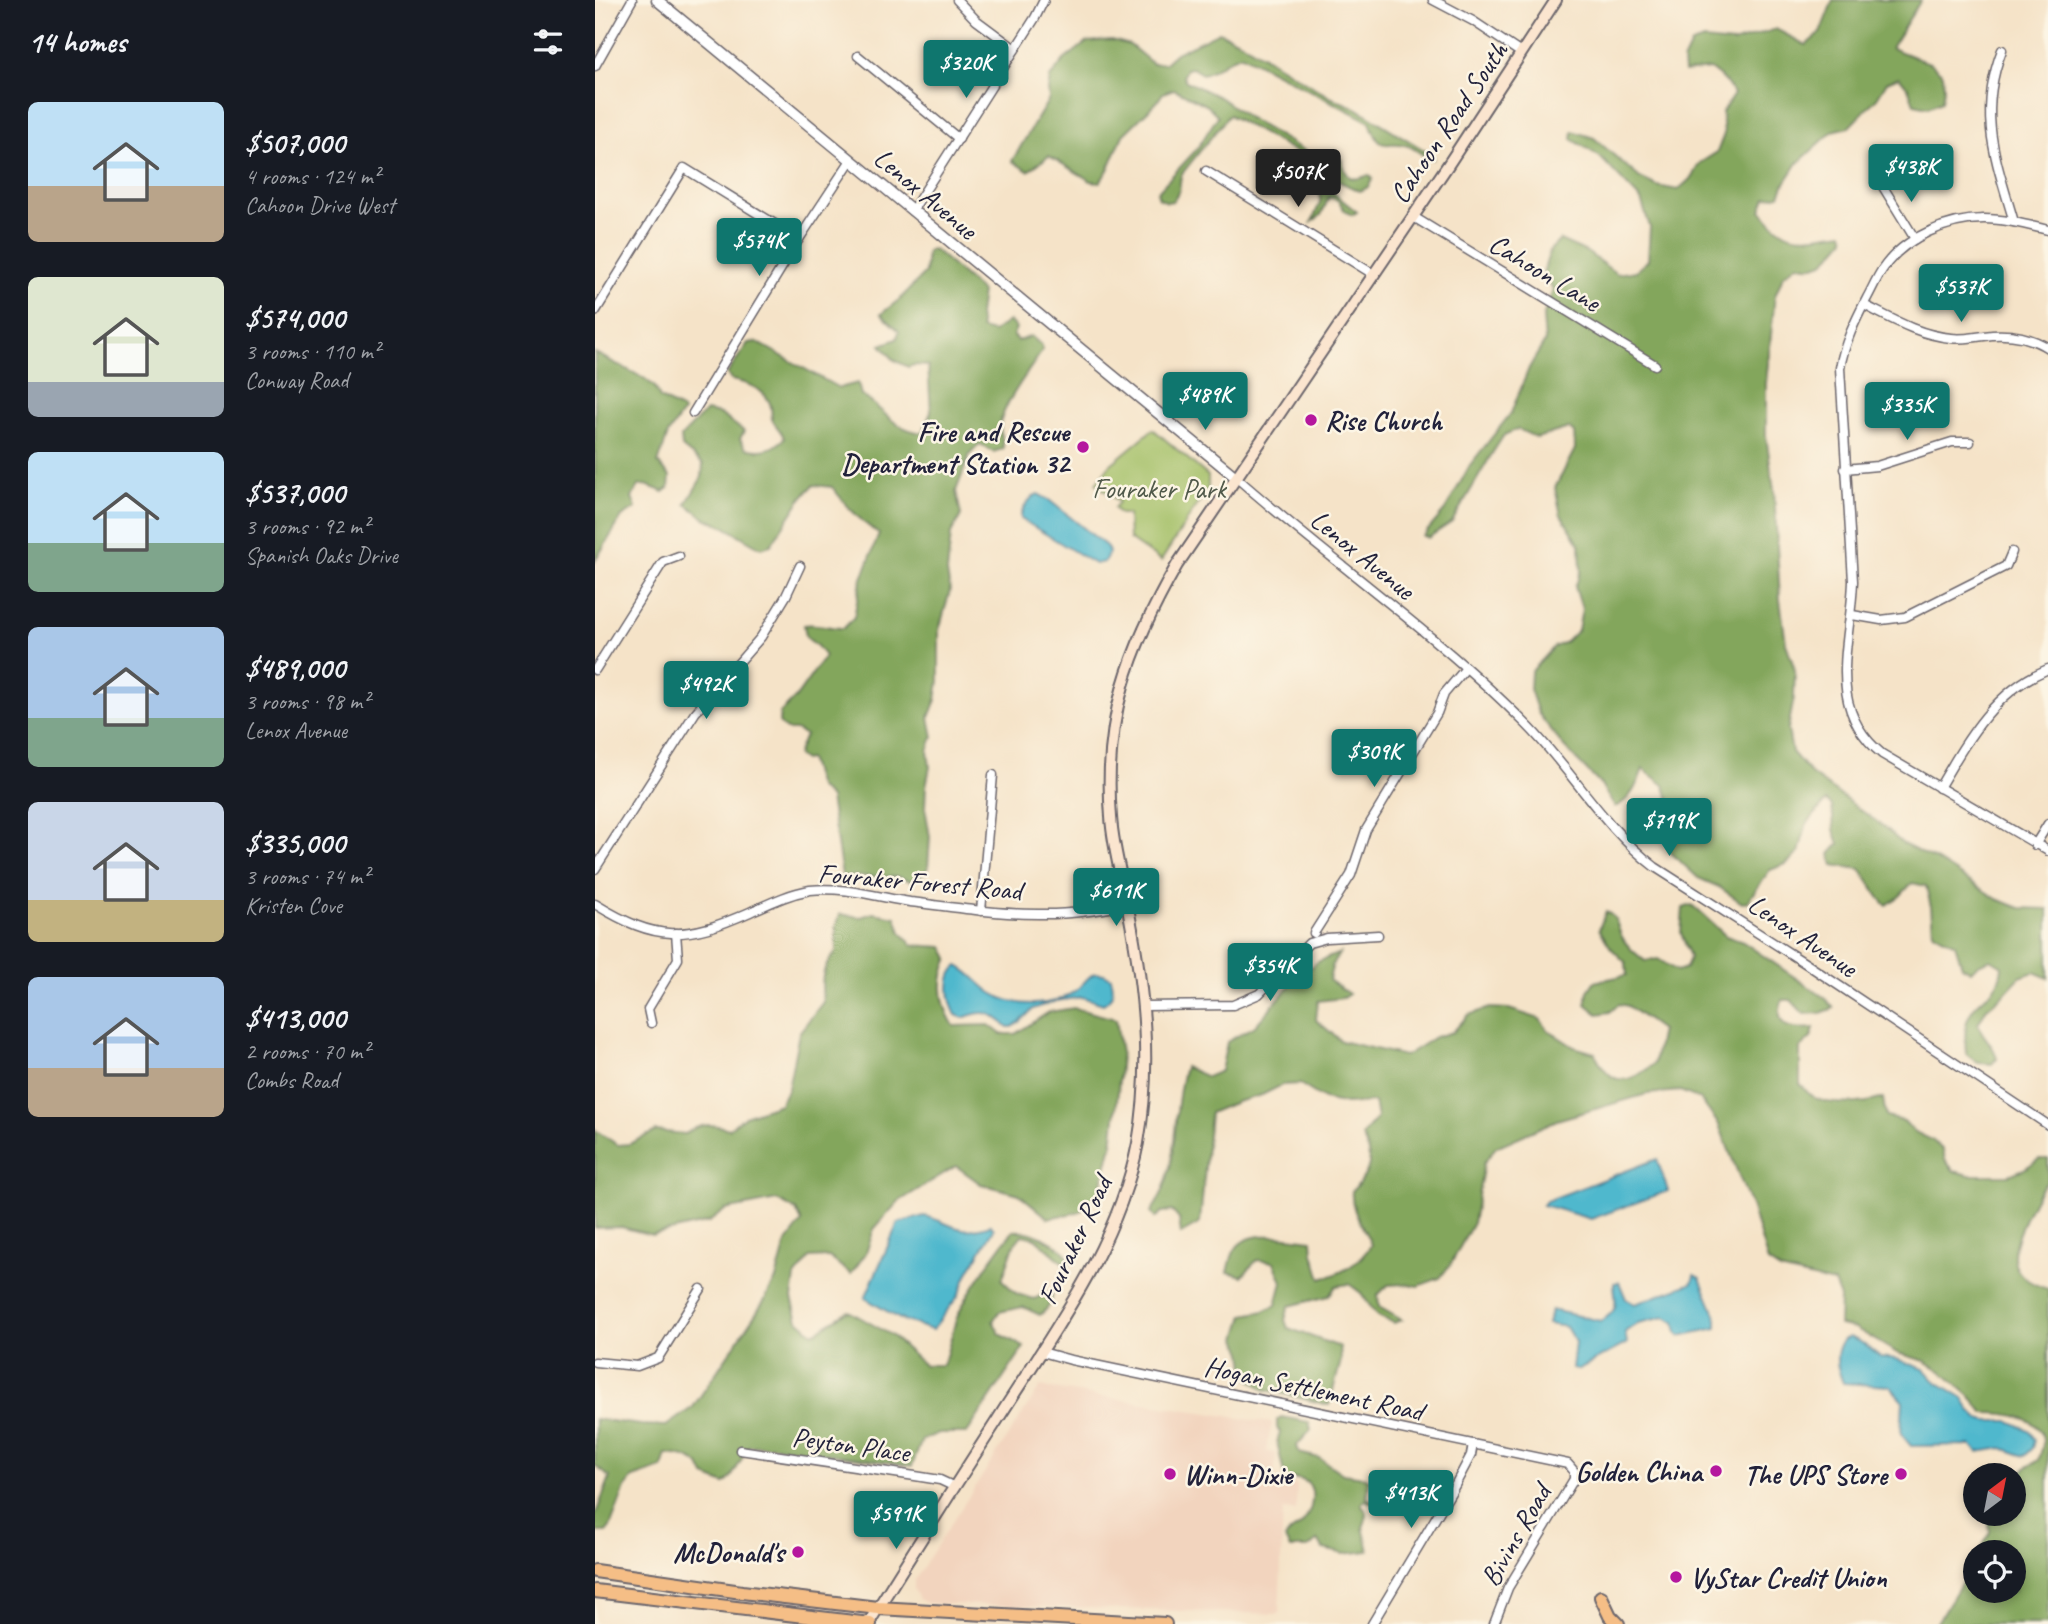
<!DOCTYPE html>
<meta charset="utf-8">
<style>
body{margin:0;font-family:Caveat,sans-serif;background:#242831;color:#f1f3f6;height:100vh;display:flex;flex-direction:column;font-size:26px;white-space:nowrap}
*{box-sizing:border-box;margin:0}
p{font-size:23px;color:#9ea1a6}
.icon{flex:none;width:38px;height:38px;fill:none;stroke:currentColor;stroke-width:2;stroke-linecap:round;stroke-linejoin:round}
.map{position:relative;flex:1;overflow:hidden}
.panel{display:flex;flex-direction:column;background:#171b24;width:595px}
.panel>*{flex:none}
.needle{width:46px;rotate:32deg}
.buttons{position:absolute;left:1368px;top:1463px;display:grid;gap:14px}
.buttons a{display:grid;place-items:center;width:63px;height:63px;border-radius:50%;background:#171b24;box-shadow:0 4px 10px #0003;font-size:35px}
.price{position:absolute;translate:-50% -60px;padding:0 16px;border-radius:7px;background:#0f766e;color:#fff;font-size:23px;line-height:46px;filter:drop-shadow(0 2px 4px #0008)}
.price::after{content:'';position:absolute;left:50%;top:42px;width:21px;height:16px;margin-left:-10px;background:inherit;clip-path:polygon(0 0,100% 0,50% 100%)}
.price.current{background:#222;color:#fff}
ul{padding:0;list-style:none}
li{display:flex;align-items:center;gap:21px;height:175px;padding:0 28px}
li span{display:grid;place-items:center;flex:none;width:196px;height:140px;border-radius:10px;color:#555}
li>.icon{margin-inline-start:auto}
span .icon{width:84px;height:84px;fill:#fffc;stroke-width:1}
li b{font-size:30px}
h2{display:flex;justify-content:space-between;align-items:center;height:84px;padding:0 28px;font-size:30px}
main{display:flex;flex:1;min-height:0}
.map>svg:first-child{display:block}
.built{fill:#f2d4be}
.green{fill:#a4c067;stroke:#637151;stroke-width:2}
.forest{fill:#83a65c;stroke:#52644c;stroke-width:2}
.water{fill:#4fb8cd;stroke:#386d84;stroke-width:2}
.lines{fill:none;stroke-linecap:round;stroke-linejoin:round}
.minor-casing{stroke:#6c666c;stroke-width:11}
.tertiary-casing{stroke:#6c666c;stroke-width:13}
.secondary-casing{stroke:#6c666c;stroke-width:14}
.primary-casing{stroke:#6c666c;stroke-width:16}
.minor{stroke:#fff;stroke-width:8}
.tertiary{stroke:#fff;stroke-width:10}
.secondary{stroke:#fbe5cf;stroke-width:10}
.primary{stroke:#f5be86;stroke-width:12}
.poi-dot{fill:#b5179e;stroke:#fcf5e5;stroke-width:2.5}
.labels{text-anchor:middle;stroke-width:5;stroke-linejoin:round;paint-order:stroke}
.street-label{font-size:28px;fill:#22223b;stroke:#fcf5e5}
.poi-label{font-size:28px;font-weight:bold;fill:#22223b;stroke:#fcf5e5;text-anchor:end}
.park-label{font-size:28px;fill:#50594a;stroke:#fcf5e5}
</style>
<main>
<section class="panel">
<h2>14 homes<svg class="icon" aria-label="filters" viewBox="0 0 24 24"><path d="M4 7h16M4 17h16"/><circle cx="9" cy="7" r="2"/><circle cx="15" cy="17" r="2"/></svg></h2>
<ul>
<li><span style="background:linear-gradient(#bfe0f5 60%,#b9a48a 0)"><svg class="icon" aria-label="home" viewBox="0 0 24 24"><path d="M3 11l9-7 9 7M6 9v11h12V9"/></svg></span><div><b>$507,000</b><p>4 rooms · 124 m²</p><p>Cahoon Drive West</p></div></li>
<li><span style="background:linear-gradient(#dfe7d0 75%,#9aa5b1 0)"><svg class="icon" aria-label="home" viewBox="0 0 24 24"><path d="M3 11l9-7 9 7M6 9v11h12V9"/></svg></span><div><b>$574,000</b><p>3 rooms · 110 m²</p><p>Conway Road</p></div></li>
<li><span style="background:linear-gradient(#bfe0f5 65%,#7fa58c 0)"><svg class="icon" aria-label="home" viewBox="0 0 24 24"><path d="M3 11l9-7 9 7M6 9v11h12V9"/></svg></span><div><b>$537,000</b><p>3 rooms · 92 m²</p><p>Spanish Oaks Drive</p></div></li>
<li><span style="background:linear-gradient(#a9c7e8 65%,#7fa58c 0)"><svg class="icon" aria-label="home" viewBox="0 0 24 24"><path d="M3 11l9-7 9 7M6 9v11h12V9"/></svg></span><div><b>$489,000</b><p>3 rooms · 98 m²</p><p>Lenox Avenue</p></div></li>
<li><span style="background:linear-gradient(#c9d6e8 70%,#c2b280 0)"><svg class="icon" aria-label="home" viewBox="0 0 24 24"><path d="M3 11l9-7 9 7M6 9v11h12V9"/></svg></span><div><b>$335,000</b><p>3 rooms · 74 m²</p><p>Kristen Cove</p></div></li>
<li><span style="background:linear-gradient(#a9c7e8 65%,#b9a48a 0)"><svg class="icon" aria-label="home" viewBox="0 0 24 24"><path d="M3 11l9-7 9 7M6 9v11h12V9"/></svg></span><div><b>$413,000</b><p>2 rooms · 70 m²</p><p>Combs Road</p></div></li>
</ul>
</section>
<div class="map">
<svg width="1453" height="1624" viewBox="0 0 1453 1624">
<rect width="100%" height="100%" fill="#fcf5e5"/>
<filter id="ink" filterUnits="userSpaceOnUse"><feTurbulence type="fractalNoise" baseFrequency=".0143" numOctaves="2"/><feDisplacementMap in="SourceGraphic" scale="14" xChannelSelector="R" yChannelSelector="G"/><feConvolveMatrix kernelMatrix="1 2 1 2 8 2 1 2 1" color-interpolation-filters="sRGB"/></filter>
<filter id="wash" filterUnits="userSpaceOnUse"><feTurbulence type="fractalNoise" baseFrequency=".00686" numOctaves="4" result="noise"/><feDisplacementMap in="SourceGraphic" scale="28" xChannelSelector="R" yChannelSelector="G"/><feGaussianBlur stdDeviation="1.57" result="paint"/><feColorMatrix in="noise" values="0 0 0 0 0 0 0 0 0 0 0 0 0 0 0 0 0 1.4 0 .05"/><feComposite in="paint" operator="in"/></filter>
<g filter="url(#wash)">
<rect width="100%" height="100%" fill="#f5e3c8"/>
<path class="built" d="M445,1387L677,1423L671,1451L681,1454L679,1480L702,1484L701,1511L688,1510L684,1614L332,1603L324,1599L319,1589V1581Z"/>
<path class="green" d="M558,429L613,476V488L566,561L534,539L533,514H525L519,508L524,502L501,483L515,465Z"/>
<g class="forest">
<path d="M1238,0H1326L1296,48L1335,63L1348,74L1349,89L1347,101L1333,107L1319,104L1313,88L1304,77L1292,82L1282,98L1254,127L1238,131L1203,163L1190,183L1185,195L1171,198L1166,210C1193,246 1208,237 1248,232L1250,239C1234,257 1227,272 1202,264L1188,276L1180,296L1171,383V436L1179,490L1185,600L1191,643L1200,670L1199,698L1193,729L1197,752L1216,774L1289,827L1308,844L1343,861L1402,899L1425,908L1453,909V978L1439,972L1425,977L1410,993L1391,1009L1383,1024C1387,1037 1399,1044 1402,1058L1397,1064L1383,1063L1371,1054C1370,1043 1369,1032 1372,1021C1379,997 1405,996 1407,966L1396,959L1383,964L1376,971L1367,966L1360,944L1338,932L1336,907L1331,886L1317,883L1304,897L1291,905C1281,896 1275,881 1265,869L1238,865L1235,854L1244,844L1239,830L1237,806L1231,801L1211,825L1204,853L1191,864L1175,870L1152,902L1147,903L1124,887L1103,878L1074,851L1086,830L1069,785L1048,769C1042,785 1036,800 1020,807L1005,784L969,747L943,713L935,689L936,672L959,647L971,642L983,630L987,609L980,587L986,571L985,544L966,515L960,488L980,449L979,433L974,428L942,438L923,429L909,435L898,452L857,522L833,538L828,536L851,509L875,465L916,413L934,368L950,341L948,317L958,290L948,273L955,250L965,240L992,252L1022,274L1041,271L1053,260L1055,227L1046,200L1005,157L977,139L978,131L999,138L1045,178L1062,186L1083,190L1095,179L1105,163L1122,152L1129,134L1127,112L1139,94L1129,80L1115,69L1089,72L1088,61L1096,44L1109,40L1138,43L1181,29L1211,45L1225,33Z"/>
<path d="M624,32L644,41L735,97L761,108L837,155L838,159C829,158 822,149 813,146C789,138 787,157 775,122L647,55C632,57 623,71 607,74L597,68L591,69L588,76L591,81L626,98L655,119L722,158L746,159C752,178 755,183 774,175L778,179L772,188L764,191L741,180L735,184L736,191L762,212L757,215L750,211L743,200L734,197L726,215L717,222L725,202V188L728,181L737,176L730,168L634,115L586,175L584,191L578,201L572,202L564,198L562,192L602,149L623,116L613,106L579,89L568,93L562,102L528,135L513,170L505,182L496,181L454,156L433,171L417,161L454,99L453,90L455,78L469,60L492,42L517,40L535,45L558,64L570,63L581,53Z"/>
<path d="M340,250L387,292L384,315L386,329L398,332L414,321L421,328L418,335L423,341L436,336L447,346V351C436,368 406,407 405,426C405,434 409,440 408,449L398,452L385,444L375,454L361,491L366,515L356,534L352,572L355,591L344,630V682L341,700L334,717L338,737L333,751L335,767L331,786L330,807L335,837L333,868L323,879L316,881L304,877L247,876L235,798L223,787L214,759L209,760L202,755L210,735L201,730H191L184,723L185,713L201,697L230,656L222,646L211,637L209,625C222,622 234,629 249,628L259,617L266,581L284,534C265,521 252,506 237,487L219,485L208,496L176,545L166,548L128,526L110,518L91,504L107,477L108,464L87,447L86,437L111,411L125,414L149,431L145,439L151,448C165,452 180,450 189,438C187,431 180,426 177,419C176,415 177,411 176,407C172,390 153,383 136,380L132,374L153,343L162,342L244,388L263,383L266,395C292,411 294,427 327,433L336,412L333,366L319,365L313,367L299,360L286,345L302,339L304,331L286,314L305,299L330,273L332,251Z"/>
<path d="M0,353L49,378L60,387L65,398L86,409L88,412L73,434L63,463L75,476L74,488L69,492L51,485L43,486L37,498L41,508L27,517L0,561Z"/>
<path d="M1097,905L1131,936L1148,942L1230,998L1239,1008L1226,1013L1209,1014L1196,1000H1187C1178,1029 1197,1030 1219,1028L1216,1038L1205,1048V1084C1209,1088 1213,1094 1217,1096C1233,1107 1271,1104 1288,1098L1291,1117L1309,1121L1318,1131L1337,1140L1348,1150L1350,1160L1359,1171L1374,1175H1414L1429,1169L1444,1159H1453V1181C1443,1190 1438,1202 1432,1214C1416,1249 1407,1276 1453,1289V1624H1341L1381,1560V1591H1419V1552H1385L1395,1532L1393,1514H1419V1481L1432,1467L1444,1460C1445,1454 1448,1448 1448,1443C1449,1415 1408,1413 1389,1413L1378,1399L1346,1371L1330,1361L1302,1353L1260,1328L1244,1325L1245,1298L1239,1283L1185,1270L1173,1262L1157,1209L1124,1125L1105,1099L1085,1091L1052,1094L962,1120L901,1147L889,1163L878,1223L857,1262L845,1278L823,1286L811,1284L793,1285L783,1295L784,1307L807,1320L799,1323L782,1316L766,1293L754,1284L741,1286L734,1296L694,1306L690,1320L693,1328L745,1347L746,1361L734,1405L668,1389L651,1376L648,1353L642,1338L649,1315L669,1311L681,1305L687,1282L679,1262L662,1260L647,1276L633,1272C635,1265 636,1256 640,1250C653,1227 696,1238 717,1240L718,1253L726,1279C748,1273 764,1264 776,1245C769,1226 755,1211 757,1191C776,1172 779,1161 767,1136L782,1118L779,1102L751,1104L729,1099L705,1084L687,1085L667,1095L641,1102L615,1113L605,1223L586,1234L584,1219L577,1211L567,1212L560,1218L556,1212C587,1169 575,1115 590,1067L612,1077L626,1071L632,1042L660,1026L699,981L722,962L745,953L738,963L734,980L754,994L748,998L723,1001L721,1020L746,1041L810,1056L840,1037L858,1032L873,1015L895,1008L914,1009L945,1019L953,1030L979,1047L1000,1053C1016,1088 1032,1085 1059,1064L1066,1030L1033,1006L1024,1004L1015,1012L1003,1014L991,1004L993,991L999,982L1032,975L1031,963L1016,948L1004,929L1011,911C1024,920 1020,921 1026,935C1031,946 1040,953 1050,961L1063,959L1082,971L1091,968L1095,957L1086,933L1088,908Z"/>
<path d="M278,913L301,917L306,932L317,945L348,947L354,958C342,982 346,1005 359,1026L394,1025L406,1034H420L454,1012L479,1008L521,1019L526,1053L523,1092L517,1145L505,1191L485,1212L453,1218L424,1194L386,1184L361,1166L303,1202L279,1229L271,1253L256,1274L234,1257L215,1258L200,1277L197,1298L203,1320L218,1333C232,1327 240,1317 254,1311L296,1335L329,1365H348C353,1351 356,1337 360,1323C368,1298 401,1252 418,1231C436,1229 468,1244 476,1262L470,1264L440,1238L427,1235L419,1245L407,1280L422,1294L439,1299L450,1294L457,1293C458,1302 452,1310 445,1315L428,1307L404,1312L398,1321L405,1334L429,1347L372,1433H344L327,1440L317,1466L179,1446H154C146,1458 140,1476 130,1484L110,1476C105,1459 88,1455 71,1454L67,1468L38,1478L30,1488L15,1527L11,1532H0V1516L15,1477L0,1466V1419L46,1425L71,1426L98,1407L168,1303L181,1279L191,1243L207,1222L201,1210L182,1200L130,1210L114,1222L57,1235L26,1227L0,1228V1130L23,1145L34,1144L61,1131L90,1134C105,1123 116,1123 134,1129L150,1116L185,1104L193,1088L204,1033L228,1002C226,979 226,969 241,952V926L245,914L266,917Z"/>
<path d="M686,1417L714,1422L716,1430L702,1445L704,1453L724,1458L748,1474L768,1477L774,1480L772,1498L782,1503L802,1475L805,1474L811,1477L812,1485L793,1508L789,1509L770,1500L766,1504C773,1513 773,1516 768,1527L774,1551L749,1554L728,1549L723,1540L713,1548H695L690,1539C695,1530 701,1530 707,1524C716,1514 725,1486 707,1480C702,1478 695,1479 690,1479L682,1441L685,1432L682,1428V1420Z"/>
</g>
<g class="water">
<path d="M443,494L454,500L511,546L514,552L509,562L500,564L490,558L426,519C425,511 435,497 443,494Z"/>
<path d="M363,966C376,972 385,985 397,993C421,1008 457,1008 480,991C488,985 492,977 500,973L509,974L516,978C519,988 519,999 508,1004L487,997L461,1001L438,1009L425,1022L417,1027H413C396,1012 390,1009 368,1018L361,1015C354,1002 349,976 363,966Z"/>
<path d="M1062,1159L1073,1191L996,1219L948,1205L951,1201Z"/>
<path d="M329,1216C357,1222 362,1237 395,1225L399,1229L374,1271L363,1296L337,1330L305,1319L270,1298L303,1223Z"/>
<path d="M1099,1275L1105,1278L1107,1283L1122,1319V1328L1085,1336L1082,1333L1080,1322L1070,1317L1043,1323L1030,1332L1032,1343L1029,1345L982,1370L977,1369L980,1342L971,1327L953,1324L956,1310L1006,1321C1026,1309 1020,1302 1019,1283L1024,1282L1031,1299L1040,1304L1097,1283Z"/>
<path d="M1254,1337L1264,1341L1286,1357L1301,1359L1329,1369L1339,1380L1368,1398L1374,1409L1384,1419L1391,1421H1414L1434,1430L1440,1440L1438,1448L1430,1456L1407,1448L1383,1452L1376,1445L1316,1446L1306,1434L1308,1401L1295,1386L1248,1383C1242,1368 1238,1354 1248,1340Z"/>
</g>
</g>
<g filter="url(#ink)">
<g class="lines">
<defs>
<g id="minor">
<path d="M362,0L381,20L420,49"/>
<path d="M838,0L878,21L926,53"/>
<path d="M1407,50C1382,115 1401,160 1419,222"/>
<path d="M263,56L364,139"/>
<path d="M0,66L37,0"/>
<path d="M611,171L778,274"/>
<path d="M1287,185L1320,239"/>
<path d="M317,211L440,18L449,0"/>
<path d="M817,216L1060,365"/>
<path d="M1453,230C1432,225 1411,219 1389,219C1352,219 1308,238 1287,270C1281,279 1277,289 1272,298C1260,321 1249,344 1245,368L1258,581C1256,644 1229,707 1287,754L1453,851"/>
<path d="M1269,305C1297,319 1324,335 1356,338C1367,340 1378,337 1389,336C1411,333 1434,336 1453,348"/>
<path d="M0,312L89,168L204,239"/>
<path d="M98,413L204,239L256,160"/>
<path d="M1250,469L1282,466L1357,442H1375"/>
<path d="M642,478C736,561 844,636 931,724C977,770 1008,827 1060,867L1213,965L1453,1125"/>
<path d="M1257,615L1286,620L1310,617L1411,566L1417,552"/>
<path d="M0,670L68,562L84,556"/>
<path d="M1344,788C1372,740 1399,691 1453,669"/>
<path d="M1440,845L1453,824"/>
<path d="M0,869L100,713L166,637L191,596L205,566"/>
<path d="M0,904C62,942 90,941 155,912C175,903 193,894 215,890C247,886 283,897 315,902C357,907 400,914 443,914C473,915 503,910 533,905"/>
<path d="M386,911L398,775"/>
<path d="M719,933L756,875L771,830L842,713L849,694L871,668"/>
<path d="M549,1006L638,1005L664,994L714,943L732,938L783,935"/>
<path d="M56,1023L53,1009L83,959L81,933"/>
<path d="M447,1352L476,1360L973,1464L979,1471V1479L913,1588L899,1624"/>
<path d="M0,1362L42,1366L63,1358L106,1289"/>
<path d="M145,1450L320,1476L345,1480L360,1487"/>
<path d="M777,1624L858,1489L876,1455L878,1444"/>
</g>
<path id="tertiary" d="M62,0L642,478"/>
<path id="secondary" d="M273,1624C316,1555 359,1487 403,1419C458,1332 523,1246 543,1143C557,1065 549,990 534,913C528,881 518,850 516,817C508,719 534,649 582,565L853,165L961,0"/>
<g id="primary">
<path d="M0,1571L147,1592L283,1608L570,1624"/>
<path d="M0,1591L275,1624"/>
<path d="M1006,1597L1015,1616L1023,1624"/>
</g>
</defs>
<use href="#minor" class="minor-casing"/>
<use href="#tertiary" class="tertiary-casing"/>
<use href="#secondary" class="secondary-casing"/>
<use href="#primary" class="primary-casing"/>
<use href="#minor" class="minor"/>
<use href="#tertiary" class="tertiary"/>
<use href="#secondary" class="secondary"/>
<use href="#primary" class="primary"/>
</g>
</g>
<g class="poi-dot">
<circle cx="716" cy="420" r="7"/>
<circle cx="488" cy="447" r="7"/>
<circle cx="1121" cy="1471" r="7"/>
<circle cx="575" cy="1474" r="7"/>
<circle cx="1306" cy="1474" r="7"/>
<circle cx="203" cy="1552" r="7"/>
<circle cx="1081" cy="1577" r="7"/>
</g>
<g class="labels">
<g class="street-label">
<text transform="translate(853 122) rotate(-56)" y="10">Cahoon Road South</text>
<text transform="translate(331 193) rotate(40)" y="10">Lenox Avenue</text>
<text transform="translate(950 272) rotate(31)" y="10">Cahoon Lane</text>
<text transform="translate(768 554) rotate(39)" y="10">Lenox Avenue</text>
<text transform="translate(325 881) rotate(5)" y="10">Fouraker Forest Road</text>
<text transform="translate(1208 935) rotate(34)" y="10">Lenox Avenue</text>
<text transform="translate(479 1240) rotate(-65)" y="10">Fouraker Road</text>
<text transform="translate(719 1388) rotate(12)" y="10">Hogan Settlement Road</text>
<text transform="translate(256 1444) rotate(8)" y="10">Peyton Place</text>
<text transform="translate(920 1535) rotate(-60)" y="10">Bivins Road</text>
</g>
<g class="poi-label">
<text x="730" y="430" text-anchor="start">Rise Church</text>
<text x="474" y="441">Fire and Rescue<tspan x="474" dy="32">Department Station 32</tspan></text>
<text x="1107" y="1481">Golden China</text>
<text x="589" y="1484" text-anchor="start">Winn-Dixie</text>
<text x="1292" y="1484">The UPS Store</text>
<text x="189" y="1562">McDonald's</text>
<text x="1095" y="1587" text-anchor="start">VyStar Credit Union</text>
</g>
<g class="park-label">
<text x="564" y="498">Fouraker Park</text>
</g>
</g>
</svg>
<div class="buttons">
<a><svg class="needle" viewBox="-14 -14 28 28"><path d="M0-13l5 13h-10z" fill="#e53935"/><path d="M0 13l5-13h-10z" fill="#9ea1a6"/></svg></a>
<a><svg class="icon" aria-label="locate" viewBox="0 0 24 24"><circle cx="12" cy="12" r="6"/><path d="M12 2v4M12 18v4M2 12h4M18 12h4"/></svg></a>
</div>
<b class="price" style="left:371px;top:100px">$320K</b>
<b class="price" style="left:1316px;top:204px">$438K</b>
<b class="price current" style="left:703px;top:209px">$507K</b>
<b class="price" style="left:164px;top:278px">$574K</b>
<b class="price" style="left:1366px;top:324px">$537K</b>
<b class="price" style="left:610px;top:432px">$489K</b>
<b class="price" style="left:1312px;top:442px">$335K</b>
<b class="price" style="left:111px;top:721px">$492K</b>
<b class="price" style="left:779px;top:789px">$309K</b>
<b class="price" style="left:1074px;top:858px">$719K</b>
<b class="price" style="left:521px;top:928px">$611K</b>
<b class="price" style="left:675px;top:1003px">$354K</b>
<b class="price" style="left:816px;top:1530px">$413K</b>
<b class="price" style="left:301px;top:1551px">$591K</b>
</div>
</main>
